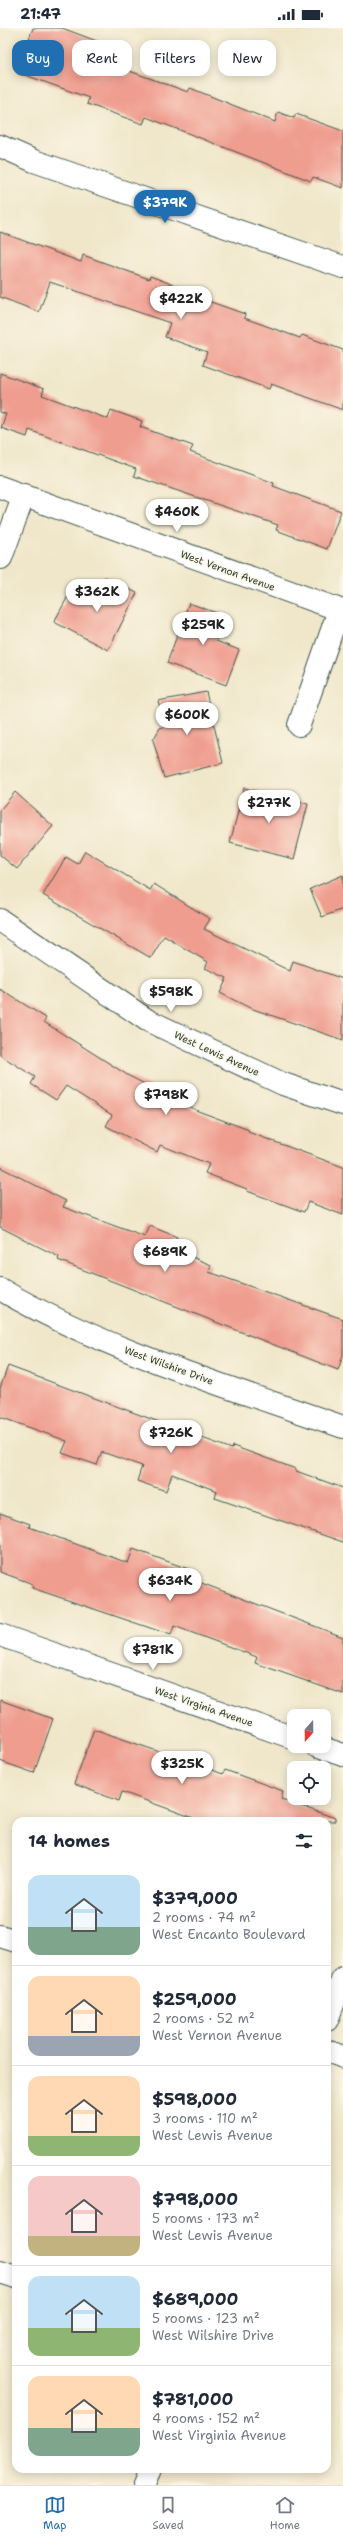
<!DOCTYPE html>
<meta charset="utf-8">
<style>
body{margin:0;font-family:"Shantell Sans",sans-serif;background:#f6f6f7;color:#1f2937;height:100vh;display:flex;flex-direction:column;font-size:15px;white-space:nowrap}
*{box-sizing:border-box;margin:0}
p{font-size:13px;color:#747a83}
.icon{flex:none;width:22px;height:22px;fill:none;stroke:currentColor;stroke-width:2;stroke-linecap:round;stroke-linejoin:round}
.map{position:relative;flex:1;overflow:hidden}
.drawer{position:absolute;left:12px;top:1789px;width:319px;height:656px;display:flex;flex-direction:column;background:#fff;border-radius:12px;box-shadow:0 2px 10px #0003}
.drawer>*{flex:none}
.hud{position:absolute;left:12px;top:12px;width:319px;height:36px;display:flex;gap:8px}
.needle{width:26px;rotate:200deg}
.buttons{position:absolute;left:287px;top:1681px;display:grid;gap:8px}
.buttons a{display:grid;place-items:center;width:44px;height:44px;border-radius:8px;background:#fff;box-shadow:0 2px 10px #0003;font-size:20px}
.price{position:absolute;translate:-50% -34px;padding:0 9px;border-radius:14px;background:#fff;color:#222;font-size:13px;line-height:26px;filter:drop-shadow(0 1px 2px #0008)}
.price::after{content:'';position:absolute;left:50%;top:24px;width:12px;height:9px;margin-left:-6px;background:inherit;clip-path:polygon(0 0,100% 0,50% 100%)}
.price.selected{background:#1f6fb2;color:#fff}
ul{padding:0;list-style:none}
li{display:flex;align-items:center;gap:12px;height:100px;padding:0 16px}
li+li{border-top:1px solid #e0e1e3}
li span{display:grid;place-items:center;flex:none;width:112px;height:80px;border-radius:12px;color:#555}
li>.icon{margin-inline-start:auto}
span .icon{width:48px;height:48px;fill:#fffc;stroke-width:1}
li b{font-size:17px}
h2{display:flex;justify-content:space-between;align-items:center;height:48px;padding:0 16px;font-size:17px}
.tag{padding:0 14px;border-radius:12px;background:#fff;box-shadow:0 2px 10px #0003;font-size:14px;line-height:36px}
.tag.selected{background:#1f6fb2;color:#fff}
.status{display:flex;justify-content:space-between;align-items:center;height:28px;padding:0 20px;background:#fff;direction:ltr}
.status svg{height:11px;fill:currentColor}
.menu{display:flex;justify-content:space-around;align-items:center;height:56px;border-top:1px solid #e0e1e3;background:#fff;font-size:11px;color:#747a83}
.menu a{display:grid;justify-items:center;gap:2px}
.menu .selected{color:#1f6fb2}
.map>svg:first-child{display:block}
.building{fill:#ef9d8f}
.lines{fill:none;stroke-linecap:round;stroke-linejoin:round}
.minor-casing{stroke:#3e564b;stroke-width:24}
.tertiary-casing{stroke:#3e564b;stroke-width:24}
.minor{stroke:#fff;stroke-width:22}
.tertiary{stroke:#fff;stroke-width:22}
.labels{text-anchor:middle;stroke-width:3;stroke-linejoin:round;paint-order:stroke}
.street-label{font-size:10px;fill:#1f3d34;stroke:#fcf5e5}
</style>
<div class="status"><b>21:47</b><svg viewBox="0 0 49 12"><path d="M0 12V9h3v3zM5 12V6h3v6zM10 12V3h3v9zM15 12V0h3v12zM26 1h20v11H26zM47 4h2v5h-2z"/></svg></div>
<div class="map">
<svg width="343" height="2457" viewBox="0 0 343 2457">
<rect width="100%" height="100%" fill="#fcf5e5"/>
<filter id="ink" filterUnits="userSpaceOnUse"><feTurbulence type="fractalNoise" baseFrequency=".025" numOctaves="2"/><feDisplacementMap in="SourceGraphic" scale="8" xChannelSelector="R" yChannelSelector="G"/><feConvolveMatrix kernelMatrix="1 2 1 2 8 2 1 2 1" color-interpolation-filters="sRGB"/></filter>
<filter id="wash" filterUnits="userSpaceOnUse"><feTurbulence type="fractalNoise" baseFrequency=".012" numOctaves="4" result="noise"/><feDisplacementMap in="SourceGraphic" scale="16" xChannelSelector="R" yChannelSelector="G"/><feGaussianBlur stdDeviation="0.9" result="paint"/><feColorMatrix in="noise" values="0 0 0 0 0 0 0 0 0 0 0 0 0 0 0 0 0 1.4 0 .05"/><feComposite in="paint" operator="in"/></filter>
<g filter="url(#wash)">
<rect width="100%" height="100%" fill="#f0e7cb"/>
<g id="blocks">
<g class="building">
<path d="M33,0H62L102,15L96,31L188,64L190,60L275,94L278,84L294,90L296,86L343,103V160L313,149L311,153L146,89L143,96L87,76L89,70L17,44Z"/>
<path d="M0,204L81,234L83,227L149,251L150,248L209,270L208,273L245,286L244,290L300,310L302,307L343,322V382L271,356L269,361L203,337L207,324L165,309L170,295L50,254L39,284L0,269Z"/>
<path d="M0,345L44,361L42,367L108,391L111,382L142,393L140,399L193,418L190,424L274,455L273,458L341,483L327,521L276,502L278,497L134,448L136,441L29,402L27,409L1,400L6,386L0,384Z"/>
<path d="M105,549L137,565L108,622L54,594L72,561L94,572Z"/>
<path d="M189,575L225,588L216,613L239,622L226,657L167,635Z"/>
<path d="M206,664L223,735L164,750L153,712L160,700L166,698L158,673Z"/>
<path d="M244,760L308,776L294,831L230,815Z"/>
<path d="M15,764L53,798L17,841L0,827V782Z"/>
<path d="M85,823L150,862L154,856L210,891L204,901L290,943L293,933L343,951V1012L250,980L220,965L227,950L205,940L208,934L164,908L151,930L43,867L66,829L78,836Z"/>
<path d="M343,847V881L322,889L310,861Z"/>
<path d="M0,961L46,990L44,994L129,1048L198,1083L249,1102L248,1104L343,1139V1187L308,1174L304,1184L247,1163V1161L205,1145L209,1136L160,1117L157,1124L106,1098L112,1087L66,1058L56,1072L31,1056L35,1049L0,1027Z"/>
<path d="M0,1139L66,1173L63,1179L145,1209L150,1198L177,1209L173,1221L211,1237L209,1244L343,1291V1327L338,1342L58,1232L59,1229L0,1199Z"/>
<path d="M8,1338L232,1421L233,1418L296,1441V1443L343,1460V1514L215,1470L217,1463L172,1446L166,1463L137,1453L142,1438L102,1424L97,1437L62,1425L67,1413L0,1389V1360Z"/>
<path d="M0,1485L30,1496L29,1499L128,1535L133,1521L194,1543L191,1551L343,1609V1666L255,1635L257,1629L174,1598L171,1607L32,1560L33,1556L0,1544Z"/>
<path d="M0,1672L53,1691L34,1745L0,1733Z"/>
<path d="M94,1701L223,1746L225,1742L283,1763L281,1771L335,1790V1793H202L122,1764L119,1773L74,1756Z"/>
</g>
</g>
</g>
<g filter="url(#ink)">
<use href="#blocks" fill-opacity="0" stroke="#3e564b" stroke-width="1"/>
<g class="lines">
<defs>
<g id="minor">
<path d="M0,459L343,583"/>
<path d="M1,530L24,467"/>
<path d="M299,697L339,582"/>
<path d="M0,892L147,992L283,1056L343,1076"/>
<path d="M0,1261C106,1323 227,1358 343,1399"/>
<path d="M0,1607L294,1710"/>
<path d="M316,1718L343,1727"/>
<path d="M0,1908L16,1913"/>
<path d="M327,1992L343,1950"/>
<path d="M327,2023L343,2029"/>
<path d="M0,2244L16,2249"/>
<path d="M144,2457L150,2441"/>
</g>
<path id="tertiary" d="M0,118L34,133L343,239"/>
</defs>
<use href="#minor" class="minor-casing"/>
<use href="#tertiary" class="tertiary-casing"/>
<use href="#minor" class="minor"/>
<use href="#tertiary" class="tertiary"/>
</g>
</g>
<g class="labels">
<g class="street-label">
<text transform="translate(228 542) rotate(20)" y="4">West Vernon Avenue</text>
<text transform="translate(217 1025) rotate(25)" y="4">West Lewis Avenue</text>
<text transform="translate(169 1337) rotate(20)" y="4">West Wilshire Drive</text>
<text transform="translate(204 1678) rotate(19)" y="4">West Virginia Avenue</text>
</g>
</g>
</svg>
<div class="buttons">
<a><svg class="needle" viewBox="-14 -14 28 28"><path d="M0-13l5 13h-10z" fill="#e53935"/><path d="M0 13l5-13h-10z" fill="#747a83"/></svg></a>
<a><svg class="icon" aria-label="locate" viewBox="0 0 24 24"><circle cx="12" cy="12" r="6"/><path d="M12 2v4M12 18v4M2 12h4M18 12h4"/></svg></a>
</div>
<b class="price selected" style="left:165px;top:196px">$379K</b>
<b class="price" style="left:181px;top:292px">$422K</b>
<b class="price" style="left:177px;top:505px">$460K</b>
<b class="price" style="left:97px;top:585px">$362K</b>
<b class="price" style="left:203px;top:618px">$259K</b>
<b class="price" style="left:187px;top:708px">$600K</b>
<b class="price" style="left:269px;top:796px">$277K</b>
<b class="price" style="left:171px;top:985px">$598K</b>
<b class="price" style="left:166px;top:1088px">$798K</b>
<b class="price" style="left:165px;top:1245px">$689K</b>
<b class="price" style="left:171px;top:1426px">$726K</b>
<b class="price" style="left:170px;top:1574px">$634K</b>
<b class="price" style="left:153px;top:1643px">$781K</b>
<b class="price" style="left:182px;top:1757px">$325K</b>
<div class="hud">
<a class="tag selected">Buy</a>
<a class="tag">Rent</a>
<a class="tag">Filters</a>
<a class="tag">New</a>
</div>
<section class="drawer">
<h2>14 homes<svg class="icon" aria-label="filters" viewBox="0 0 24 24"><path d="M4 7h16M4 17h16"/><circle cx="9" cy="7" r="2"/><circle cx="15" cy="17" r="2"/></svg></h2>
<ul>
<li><span style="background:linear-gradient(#bfe0f5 65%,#7fa58c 0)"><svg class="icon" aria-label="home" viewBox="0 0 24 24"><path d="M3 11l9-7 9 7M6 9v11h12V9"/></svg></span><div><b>$379,000</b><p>2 rooms · 74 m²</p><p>West Encanto Boulevard</p></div></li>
<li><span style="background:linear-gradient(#ffd9b3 75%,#9aa5b1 0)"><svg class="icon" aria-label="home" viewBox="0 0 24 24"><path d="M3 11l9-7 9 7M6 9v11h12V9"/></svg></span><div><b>$259,000</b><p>2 rooms · 52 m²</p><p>West Vernon Avenue</p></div></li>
<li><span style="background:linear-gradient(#ffd9b3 75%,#8fb573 0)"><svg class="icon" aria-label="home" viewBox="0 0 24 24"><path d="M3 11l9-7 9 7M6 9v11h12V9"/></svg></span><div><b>$598,000</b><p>3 rooms · 110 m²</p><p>West Lewis Avenue</p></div></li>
<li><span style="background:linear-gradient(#f6c9c9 75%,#c2b280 0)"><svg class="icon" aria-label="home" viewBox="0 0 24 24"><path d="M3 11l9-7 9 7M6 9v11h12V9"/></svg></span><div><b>$798,000</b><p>5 rooms · 173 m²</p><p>West Lewis Avenue</p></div></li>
<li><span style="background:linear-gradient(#bfe0f5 65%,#8fb573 0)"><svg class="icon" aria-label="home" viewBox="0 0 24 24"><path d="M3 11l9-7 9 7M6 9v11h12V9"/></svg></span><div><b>$689,000</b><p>5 rooms · 123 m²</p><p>West Wilshire Drive</p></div></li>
<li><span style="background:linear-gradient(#ffd9b3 65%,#7fa58c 0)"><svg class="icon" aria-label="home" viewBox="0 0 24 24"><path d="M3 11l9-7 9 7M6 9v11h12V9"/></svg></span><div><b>$781,000</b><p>4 rooms · 152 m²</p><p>West Virginia Avenue</p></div></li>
</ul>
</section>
</div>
<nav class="menu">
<a class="selected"><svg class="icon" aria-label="map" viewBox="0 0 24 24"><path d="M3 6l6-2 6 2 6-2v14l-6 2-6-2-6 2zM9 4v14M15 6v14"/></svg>Map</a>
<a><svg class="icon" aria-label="saved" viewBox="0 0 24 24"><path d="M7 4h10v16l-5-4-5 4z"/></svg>Saved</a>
<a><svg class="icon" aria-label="home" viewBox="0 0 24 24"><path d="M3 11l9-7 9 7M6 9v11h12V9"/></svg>Home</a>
</nav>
